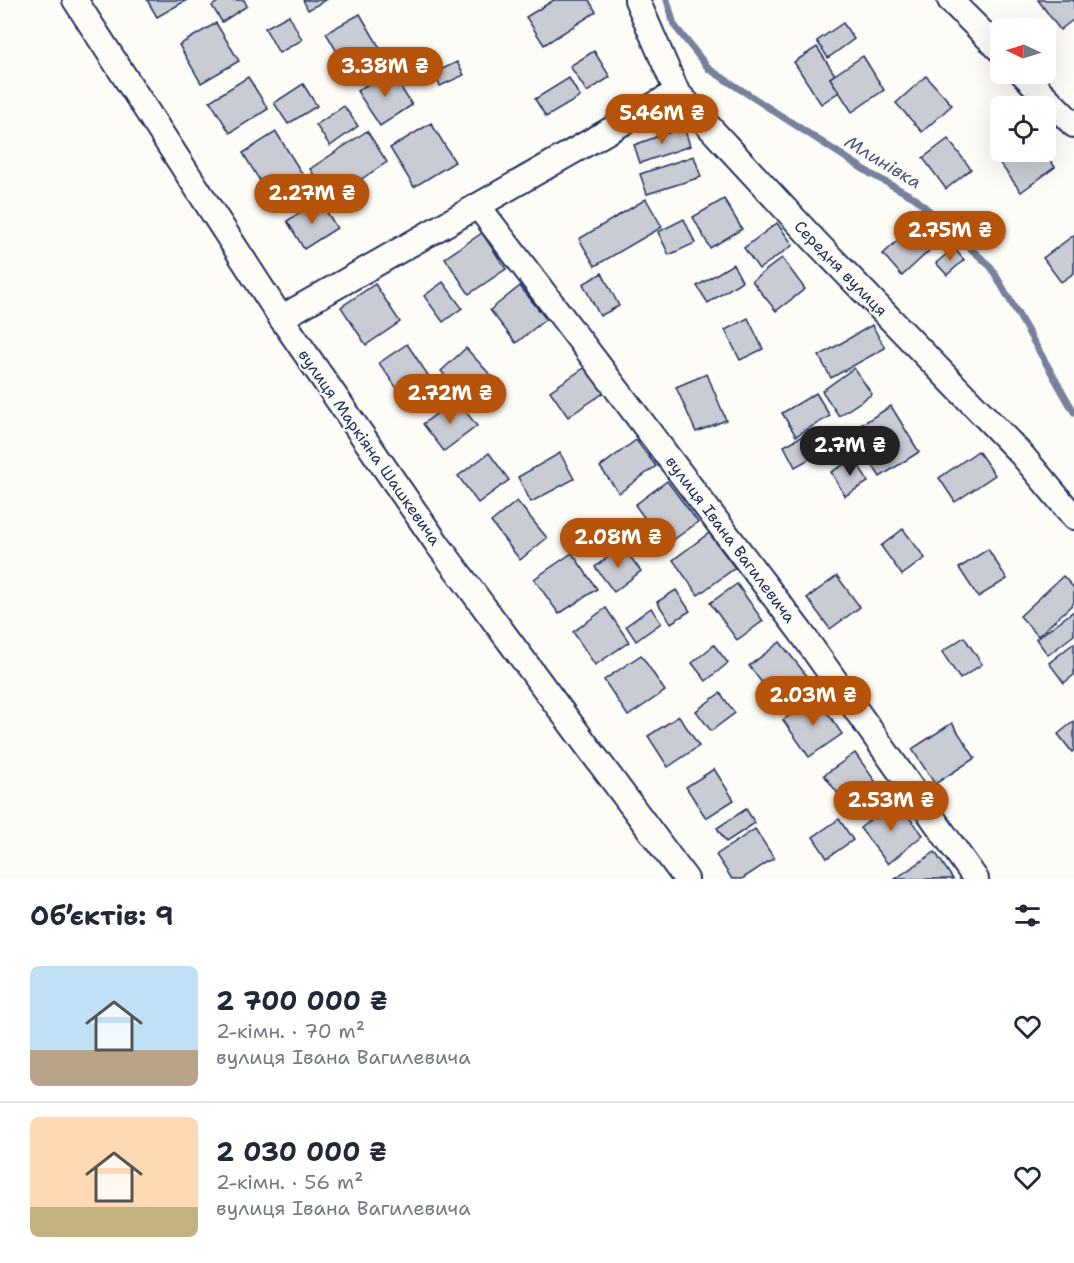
<!DOCTYPE html>
<html lang="uk">
<meta charset="utf-8">
<style>
body{margin:0;font-family:"Shantell Sans",sans-serif;background:#f2f2f3;color:#1f2937;height:100vh;display:flex;flex-direction:column;font-size:22px;white-space:nowrap}
*{box-sizing:border-box;margin:0}
p{font-size:20px;color:#747a83}
.icon{flex:none;width:33px;height:33px;fill:none;stroke:currentColor;stroke-width:2;stroke-linecap:round;stroke-linejoin:round}
.map{position:relative;height:879px;overflow:hidden}
.panel{display:flex;flex-direction:column;background:#fff;flex:1}
.panel>*{flex:none}
.needle{width:39px;rotate:274deg}
.fabs{position:absolute;left:990px;top:18px;display:grid;gap:12px}
.fabs a{display:grid;place-items:center;width:66px;height:66px;border-radius:9px;background:#fff;box-shadow:0 6px 24px #0002;font-size:30px}
.price{position:absolute;translate:-50% -51px;padding:0 14px;border-radius:21px;background:#b45309;color:#fff;font-size:20px;line-height:39px;filter:drop-shadow(0 2px 3px #0008)}
.price::after{content:'';position:absolute;left:50%;top:36px;width:18px;height:14px;margin-left:-9px;background:inherit;clip-path:polygon(0 0,100% 0,50% 100%)}
.price.current{background:#222;color:#fff}
ul{padding:0;list-style:none}
li{display:flex;align-items:center;gap:18px;height:150px;padding:0 30px}
li+li{border-top:2px solid #e0e1e3}
li span{display:grid;place-items:center;flex:none;width:168px;height:120px;border-radius:9px;color:#555}
li>.icon{margin-inline-start:auto}
span .icon{width:72px;height:72px;fill:#fffc;stroke-width:1}
li b{font-size:26px}
h2{display:flex;justify-content:space-between;align-items:center;height:72px;padding:0 30px;font-size:26px}
.map>svg:first-child{display:block}
.lines{fill:none;stroke-linecap:round;stroke-linejoin:round}
.stream{stroke:#76819c;stroke-width:7}
.building{fill:#c9ccd3;stroke:#1b2f5e;stroke-width:1.5}
.street-casing{stroke:#1b2f5e;stroke-width:28}
.street{stroke:#fdfcf7;stroke-width:24}
.labels{text-anchor:middle;stroke-width:4.5;stroke-linejoin:round;paint-order:stroke}
.street-label{font-size:16px;fill:#1b2f5e;stroke:#fdfcf7}
.water-label{font-size:18px;font-style:italic;fill:#49587d;stroke:#fdfcf7}
</style>
<div class="map">
<svg width="1074" height="879" viewBox="0 0 1074 879">
<rect width="100%" height="100%" fill="#fdfcf7"/>
<filter id="ink" filterUnits="userSpaceOnUse"><feTurbulence type="fractalNoise" baseFrequency=".0167" numOctaves="2"/><feDisplacementMap in="SourceGraphic" scale="12" xChannelSelector="R" yChannelSelector="G"/><feConvolveMatrix kernelMatrix="1 2 1 2 8 2 1 2 1" color-interpolation-filters="sRGB"/></filter>
<g filter="url(#ink)">
<g class="lines">
<path class="stream" d="M667,0L674,25L709,69L871,174L915,198L991,267L1074,412"/>
</g>
<g class="building">
<path d="M147,0H187L157,17Z"/>
<path d="M221,0H244L247,6L222,22L212,6Z"/>
<path d="M303,0H326L308,10Z"/>
<path d="M554,0H589L596,12L544,45L526,17Z"/>
<path d="M1038,0H1074V19L1060,30Z"/>
<path d="M360,14L384,55L350,74L326,33Z"/>
<path d="M289,15L302,40L279,53L265,28Z"/>
<path d="M216,23L239,61L201,83L179,45Z"/>
<path d="M843,23L854,39L828,58L817,41Z"/>
<path d="M817,47L835,75L830,78L839,92L821,104L794,62Z"/>
<path d="M594,51L610,77L587,92L570,66Z"/>
<path d="M863,56L884,90L852,112L830,78Z"/>
<path d="M457,62L464,75L440,86L434,73Z"/>
<path d="M390,70L412,105L380,126L357,91Z"/>
<path d="M926,76L952,105L922,132L896,103Z"/>
<path d="M248,77L268,109L230,133L210,101Z"/>
<path d="M569,78L580,97L546,117L535,99Z"/>
<path d="M303,84L317,106L288,124L274,103Z"/>
<path d="M344,106L358,126L330,146L316,125Z"/>
<path d="M431,123L455,162L414,187L390,148Z"/>
<path d="M684,127L690,146L640,163L634,145Z"/>
<path d="M367,131L387,162L330,200L310,169Z"/>
<path d="M276,132L303,175L269,196L243,153Z"/>
<path d="M948,139L971,169L946,189L923,158Z"/>
<path d="M1005,152H1044L1055,167L1021,192L996,158Z"/>
<path d="M694,156L701,177L647,194L640,174Z"/>
<path d="M646,199L662,227L595,266L579,239Z"/>
<path d="M724,199L742,229L710,248L693,217Z"/>
<path d="M319,200L337,228L304,249L287,221Z"/>
<path d="M684,219L695,243L669,255L658,232Z"/>
<path d="M777,223L793,245L759,269L744,248Z"/>
<path d="M910,229L929,251L902,276L883,254Z"/>
<path d="M482,233L506,269L469,294L445,258Z"/>
<path d="M1074,235V273L1061,282L1043,258Z"/>
<path d="M954,248L964,260L947,275L936,263Z"/>
<path d="M782,258L805,289L776,311L752,281Z"/>
<path d="M733,264L742,281L708,303L697,286Z"/>
<path d="M602,273L619,306L600,316L583,284Z"/>
<path d="M443,282L462,308L443,322L424,296Z"/>
<path d="M375,284L400,322L366,345L341,307Z"/>
<path d="M520,286L546,319L516,343L490,310Z"/>
<path d="M748,318L763,349L740,360L725,330Z"/>
<path d="M872,325L885,348L831,378L819,356Z"/>
<path d="M407,344L428,375L401,394L379,363Z"/>
<path d="M466,348L494,379L469,402L441,371Z"/>
<path d="M587,366L605,392L568,417L550,391Z"/>
<path d="M854,368L872,394L839,416L822,391Z"/>
<path d="M707,374L726,420L696,432L676,387Z"/>
<path d="M816,393L830,416L796,436L782,413Z"/>
<path d="M456,399L477,426L444,451L423,424Z"/>
<path d="M891,406L919,452L880,477L851,431Z"/>
<path d="M813,430L824,451L795,467L784,446Z"/>
<path d="M636,440L656,466L619,493L600,467Z"/>
<path d="M978,451L995,475L955,502L939,478Z"/>
<path d="M489,453L509,480L478,503L458,476Z"/>
<path d="M560,453L574,479L531,502L518,477Z"/>
<path d="M855,458L868,482L845,496L831,472Z"/>
<path d="M667,481L698,522L665,546L635,505Z"/>
<path d="M517,501L547,538L520,560L491,522Z"/>
<path d="M903,529L925,558L902,575L881,546Z"/>
<path d="M709,533L735,568L698,595L673,560Z"/>
<path d="M622,546L641,571L614,592L595,567Z"/>
<path d="M988,549L1007,579L978,597L959,568Z"/>
<path d="M572,553L597,589L559,614L534,579Z"/>
<path d="M837,576L860,607L830,629L807,598Z"/>
<path d="M1063,576L1074,588V603L1038,636L1020,616Z"/>
<path d="M737,584L763,621L737,640L710,603Z"/>
<path d="M676,590L690,611L671,623L657,602Z"/>
<path d="M606,608L629,642L595,665L573,632Z"/>
<path d="M651,608L661,623L636,641L626,626Z"/>
<path d="M1074,611V635L1048,655L1036,639Z"/>
<path d="M964,637L982,664L960,679L942,652Z"/>
<path d="M780,642L807,676L776,701L749,666Z"/>
<path d="M1074,643V675L1064,683L1049,663Z"/>
<path d="M714,645L728,663L706,681L692,663Z"/>
<path d="M641,655L665,691L628,716L604,680Z"/>
<path d="M720,693L735,713L711,731L696,711Z"/>
<path d="M817,697L842,734L809,757L783,720Z"/>
<path d="M679,716L699,746L668,767L648,736Z"/>
<path d="M1074,721V750L1072,752L1058,734Z"/>
<path d="M952,723L975,758L935,784L912,749Z"/>
<path d="M855,753L880,788L850,810L824,775Z"/>
<path d="M714,769L734,800L706,818L686,787Z"/>
<path d="M895,800L923,835L888,864L860,828Z"/>
<path d="M746,809L755,823L726,842L717,828Z"/>
<path d="M839,819L853,840L827,858L813,837Z"/>
<path d="M755,829L774,858L742,879H732L716,855Z"/>
<path d="M935,852L953,879H895Z"/>
</g>
<g class="lines">
<defs>
<g id="street">
<path d="M75,0L281,318L438,545L686,879"/>
<path d="M637,0L677,92L814,240L1022,455L1074,517"/>
<path d="M950,0L1000,50"/>
<path d="M1023,74L1074,125"/>
<path d="M478,206L800,631L976,879"/>
<path d="M281,318L677,92"/>
</g>
</defs>
<use href="#street" class="street-casing"/>
<use href="#street" class="street"/>
</g>
</g>
<g class="labels">
<g class="street-label">
<text transform="translate(841 268) rotate(46)" y="6">Середня вулиця</text>
<text transform="translate(370 447) rotate(55)" y="6">вулиця Маркіяна Шашкевича</text>
<text transform="translate(731 539) rotate(53)" y="6">вулиця Івана Вагилевича</text>
</g>
<g class="water-label">
<text transform="translate(883 162) rotate(31)" y="6">Млинівка</text>
</g>
</g>
</svg>
<div class="fabs">
<a><svg class="needle" viewBox="-14 -14 28 28"><path d="M0-13l5 13h-10z" fill="#e53935"/><path d="M0 13l5-13h-10z" fill="#747a83"/></svg></a>
<a><svg class="icon" aria-label="locate" viewBox="0 0 24 24"><circle cx="12" cy="12" r="6"/><path d="M12 2v4M12 18v4M2 12h4M18 12h4"/></svg></a>
</div>
<b class="price" style="left:385px;top:98px">3.38M ₴</b>
<b class="price" style="left:662px;top:145px">5.46M ₴</b>
<b class="price" style="left:312px;top:225px">2.27M ₴</b>
<b class="price" style="left:950px;top:262px">2.75M ₴</b>
<b class="price" style="left:450px;top:425px">2.72M ₴</b>
<b class="price current" style="left:850px;top:477px">2.7M ₴</b>
<b class="price" style="left:618px;top:569px">2.08M ₴</b>
<b class="price" style="left:813px;top:727px">2.03M ₴</b>
<b class="price" style="left:891px;top:832px">2.53M ₴</b>
</div>
<section class="panel">
<h2>Об’єктів: 9<svg class="icon" aria-label="filters" viewBox="0 0 24 24"><path d="M4 7h16M4 17h16"/><circle cx="9" cy="7" r="2"/><circle cx="15" cy="17" r="2"/></svg></h2>
<ul>
<li><span style="background:linear-gradient(#bfe0f5 70%,#b9a48a 0)"><svg class="icon" aria-label="home" viewBox="0 0 24 24"><path d="M3 11l9-7 9 7M6 9v11h12V9"/></svg></span><div><b>2 700 000 ₴</b><p>2-кімн. · 70 m²</p><p>вулиця Івана Вагилевича</p></div><svg class="icon" aria-label="heart" viewBox="0 0 24 24"><path d="M12 20l-8-8c-3-5 5-10 8-4 3-6 11-1 8 4z"/></svg></li>
<li><span style="background:linear-gradient(#ffd9b3 75%,#c2b280 0)"><svg class="icon" aria-label="home" viewBox="0 0 24 24"><path d="M3 11l9-7 9 7M6 9v11h12V9"/></svg></span><div><b>2 030 000 ₴</b><p>2-кімн. · 56 m²</p><p>вулиця Івана Вагилевича</p></div><svg class="icon" aria-label="heart" viewBox="0 0 24 24"><path d="M12 20l-8-8c-3-5 5-10 8-4 3-6 11-1 8 4z"/></svg></li>
</ul>
</section>
